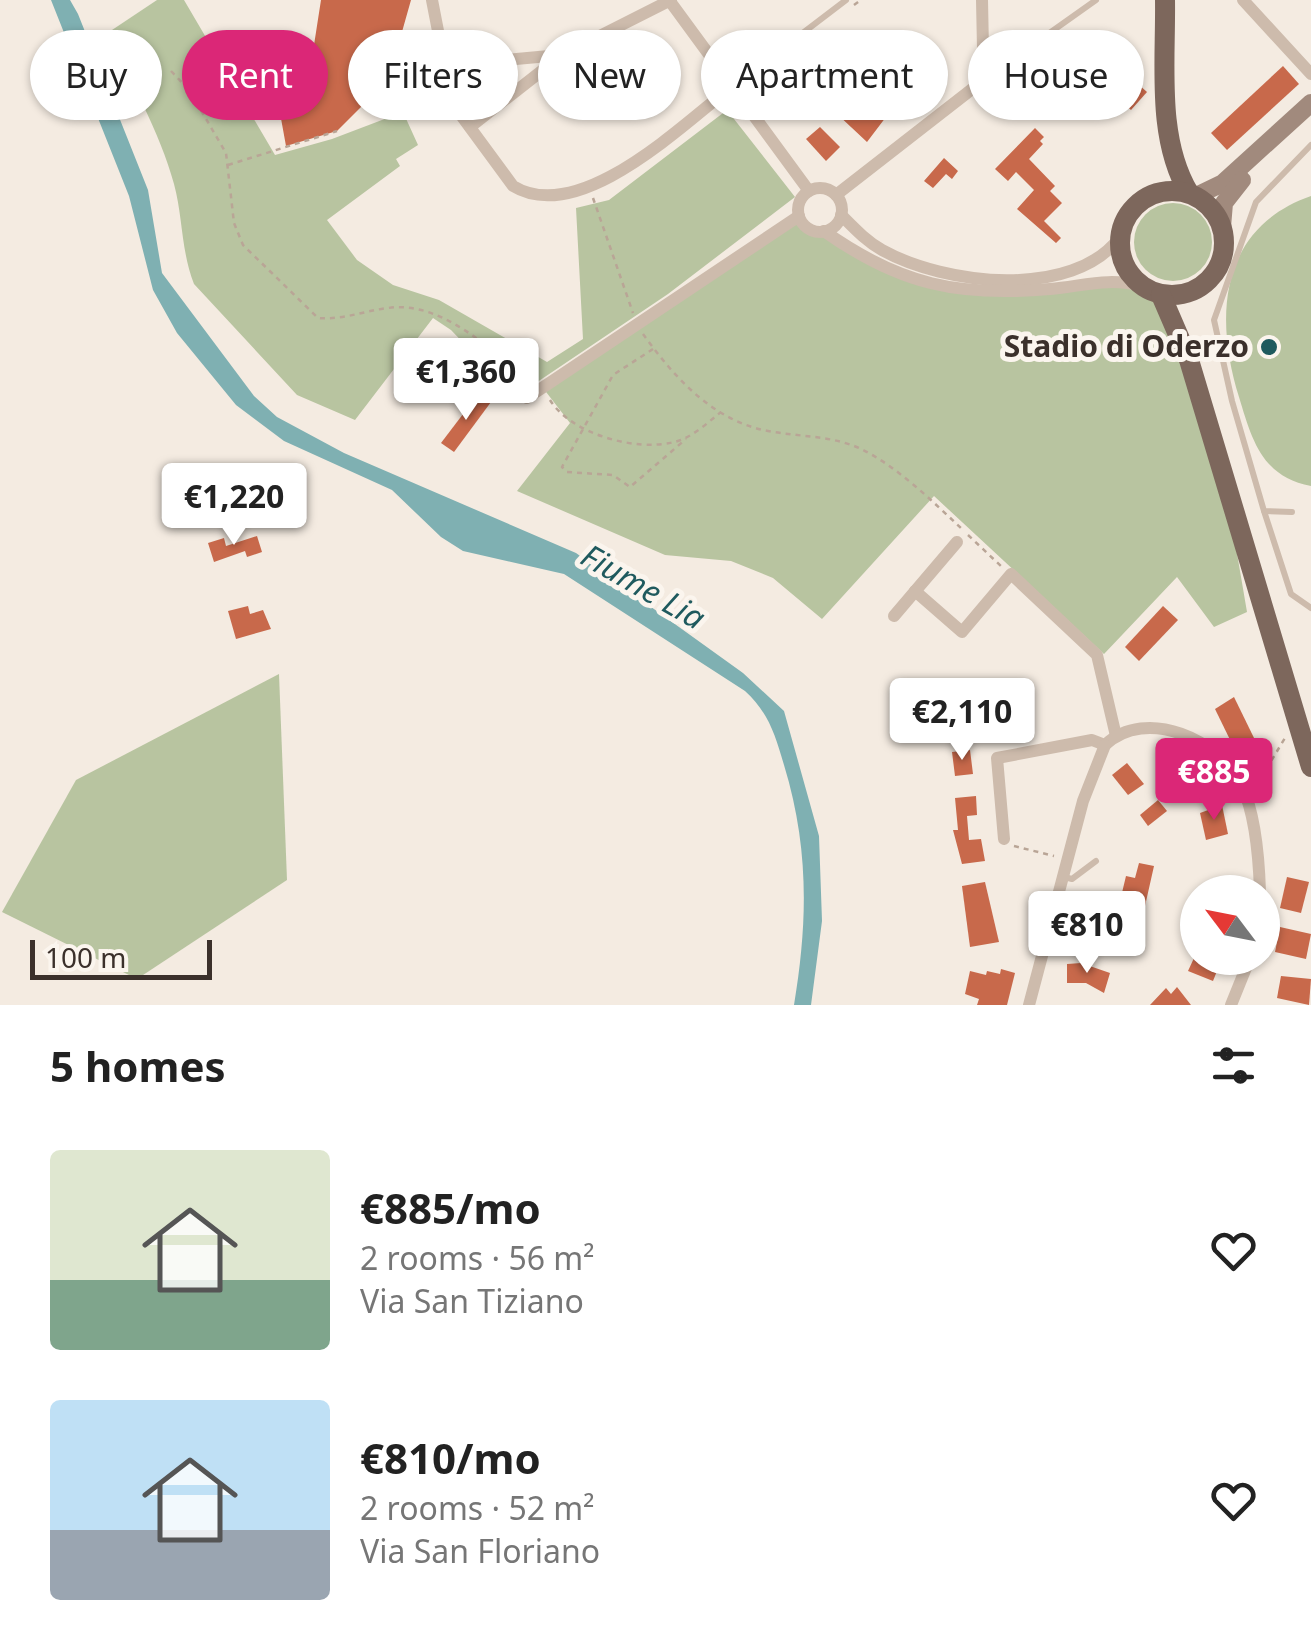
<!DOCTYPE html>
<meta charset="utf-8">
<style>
body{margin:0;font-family:"Noto Sans",sans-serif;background:#f6f6f6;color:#222;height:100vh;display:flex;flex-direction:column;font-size:38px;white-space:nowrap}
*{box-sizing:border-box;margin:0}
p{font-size:32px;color:#767676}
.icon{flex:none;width:55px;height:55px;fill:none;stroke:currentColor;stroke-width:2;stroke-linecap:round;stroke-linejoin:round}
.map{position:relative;height:1005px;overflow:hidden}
.panel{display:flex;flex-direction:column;background:#fff;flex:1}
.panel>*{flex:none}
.banner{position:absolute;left:30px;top:30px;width:1252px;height:90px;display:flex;gap:20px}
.needle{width:65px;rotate:302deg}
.tools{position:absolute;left:1180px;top:875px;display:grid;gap:20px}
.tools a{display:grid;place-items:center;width:100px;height:100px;border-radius:50%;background:#fff;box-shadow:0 2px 8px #0004;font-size:50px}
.scale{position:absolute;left:30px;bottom:25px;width:182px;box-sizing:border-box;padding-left:10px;border:5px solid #3b302b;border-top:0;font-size:28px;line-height:35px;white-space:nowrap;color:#3b302b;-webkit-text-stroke:8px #fbf5ee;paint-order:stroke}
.price{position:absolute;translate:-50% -85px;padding:0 22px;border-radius:10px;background:#fff;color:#222;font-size:32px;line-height:65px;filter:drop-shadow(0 2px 5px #0008)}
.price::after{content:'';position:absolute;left:50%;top:60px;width:30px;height:22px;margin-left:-15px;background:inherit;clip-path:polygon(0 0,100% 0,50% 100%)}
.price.on{background:#db2777;color:#fff}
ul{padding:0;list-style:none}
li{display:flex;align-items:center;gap:30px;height:250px;padding:0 50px}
li span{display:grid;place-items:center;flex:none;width:280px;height:200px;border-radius:10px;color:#555}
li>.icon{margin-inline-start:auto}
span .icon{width:120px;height:120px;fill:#fffc;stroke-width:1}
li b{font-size:42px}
h2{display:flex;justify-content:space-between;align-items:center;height:120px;padding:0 50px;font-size:42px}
.chip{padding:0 35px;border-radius:45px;background:#fff;box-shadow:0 2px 8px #0004;font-size:35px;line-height:90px}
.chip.on{background:#db2777;color:#fff}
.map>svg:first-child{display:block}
.green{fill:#b8c4a0}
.water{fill:#7fb0b2}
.building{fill:#c8694b}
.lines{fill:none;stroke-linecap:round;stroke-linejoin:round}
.path{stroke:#b9a596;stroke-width:2.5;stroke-dasharray:5 5;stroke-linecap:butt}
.lane{stroke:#cdbbac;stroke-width:6}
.street{stroke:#cdbbac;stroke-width:12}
.secondary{stroke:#a18a7d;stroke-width:18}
.primary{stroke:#7d675c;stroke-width:20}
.poi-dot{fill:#1f5a5e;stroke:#fbf5ee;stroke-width:4}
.labels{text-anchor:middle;stroke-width:10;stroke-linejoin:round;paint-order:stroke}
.poi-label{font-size:30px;font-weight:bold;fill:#3b302b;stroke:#fbf5ee;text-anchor:end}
.water-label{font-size:32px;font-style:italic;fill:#1f5a5e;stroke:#fbf5ee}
</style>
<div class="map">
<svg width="1311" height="1005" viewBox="0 0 1311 1005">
<rect width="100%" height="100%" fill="#f4ebe1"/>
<g class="green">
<path d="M157,0H184L275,155L332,139L403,112L418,145L396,159L400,166L327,220L357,260L393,285L439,300L547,362L583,339L576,208L609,200L727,110L795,197L668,294L515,397L451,330L433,318L355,420L297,395L194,284C181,251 183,217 174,184C160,132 130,81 109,32Z"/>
<path d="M1311,196V486C1262,477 1252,440 1239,397C1214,317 1219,228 1311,196Z"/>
<circle cx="1173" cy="242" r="39"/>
<path d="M799,216L807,227L856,254L953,290L1142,286L1161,295L1227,495L1247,612L1214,627L1177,577L1104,654L934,496L822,619L773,578L731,561L665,555L517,491L570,423L543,388Z"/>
<path d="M279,674L287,880L137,979L2,912L76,780Z"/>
</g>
<path class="water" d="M51,0H70L78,14L148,190L162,273L254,396L277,417L344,453L576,553L743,673L784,711L819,836L822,921L811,1005H794C808,921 809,847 784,765C775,735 769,713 745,691L564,574L463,551L441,537L392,490L284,441L236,405L177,333L153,290L129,196Z"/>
<g class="building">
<path d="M321,0H411L398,46L399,80L383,82L382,75L363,76V105L337,131L286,146L274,80L289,78L290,85L301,84L315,92L314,45Z"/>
<path d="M1088,38L1105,55L1088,72L1071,54Z"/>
<path d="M1283,66L1299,84L1227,150L1211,133Z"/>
<path d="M1120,68L1147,92L1131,110L1104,86Z"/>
<path d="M879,87L889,97L881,105L889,113L867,142L836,113L849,100L859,109Z"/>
<path d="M820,127L840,147L826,161L806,139Z"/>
<path d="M1035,128L1044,137L1040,141L1043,144L1029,159L1055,186L1050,191L1062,203L1044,221L1061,238L1056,243L1017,209L1034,190L1016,172L1008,181L995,169Z"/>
<path d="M944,158L958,171L952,179L946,174L933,188L924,181Z"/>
<path d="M479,393L491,402L454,452L441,443Z"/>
<path d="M257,536L262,552L247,557L245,551L214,562L208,543L224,538L226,546Z"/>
<path d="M248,606L250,614L263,610L271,629L236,639L228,611Z"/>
<path d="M1163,606L1178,620L1139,661L1125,647Z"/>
<path d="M1234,697L1255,740L1236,752L1215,709Z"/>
<path d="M970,750L973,774L955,776L952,752Z"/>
<path d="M1170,755L1193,777L1199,773L1206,782L1191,794L1170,774L1167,776L1158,765Z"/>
<path d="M1127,763L1144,784L1128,795L1112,775Z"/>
<path d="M976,796L977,815L967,816L969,840L981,839L985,861L962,864L953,830H958L955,798Z"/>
<path d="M1158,800L1167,811L1148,826L1140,815Z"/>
<path d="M1222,805L1228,834L1206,840L1200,813Z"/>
<path d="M1139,863L1154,866L1145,906L1120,901L1126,876L1135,878Z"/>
<path d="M1287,877L1309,882L1301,913L1280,908Z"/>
<path d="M985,882L999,942L970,947L962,886Z"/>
<path d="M1090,915L1116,921L1114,932L1128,935L1124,953L1087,944Z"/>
<path d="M1280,927L1311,934L1306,959L1275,952Z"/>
<path d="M1194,958L1221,961L1213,981L1188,971Z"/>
<path d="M1081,963L1110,973L1104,993L1086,983H1067V964Z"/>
<path d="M1001,969L1015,973L1007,1005H977L979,999L965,994L970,971L986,975L987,971L1000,974Z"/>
<path d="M1281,976L1311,979L1309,1005L1277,998Z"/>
<path d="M1177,987L1191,1005H1150L1166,988L1171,994Z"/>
</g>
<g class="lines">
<g class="path">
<path d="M854,5L861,0"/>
<path d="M171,71L189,90L226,153L234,223L243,245L318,318C344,320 363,311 388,308C442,300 490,351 532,380"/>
<path d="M752,92L764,74"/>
<path d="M228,165L337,131"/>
<path d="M593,198L633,313"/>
<path d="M643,334C674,377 713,421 768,431C799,437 829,435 859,448C897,466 932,501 962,529"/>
<path d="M653,349L613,375L562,467L567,472L613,475L630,487L686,439"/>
<path d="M550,400C571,434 636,452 674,442C692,438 707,423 721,412"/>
<path d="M968,535L1002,567"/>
<path d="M1256,786L1285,738"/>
<path d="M1014,846L1054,856"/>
</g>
<g class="lane">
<path d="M979,83L1096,0"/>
<path d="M736,84L846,0"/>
<path d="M1264,511L1291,594L1311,608"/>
<path d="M1292,512L1264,511L1232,401L1214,320L1256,202L1311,145"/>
<path d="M1064,877L1072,879L1096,861"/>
</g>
<g class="street">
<path d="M432,0L452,103L513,186C580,227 684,123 734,85"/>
<path d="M669,0L809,191"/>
<path d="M1243,0L1311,74"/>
<path d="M442,66L560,55"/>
<path d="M470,127L562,55L671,0"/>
<circle cx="820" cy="210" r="22"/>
<path d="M836,195L976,86L983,49L982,0"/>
<path d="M841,215C854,228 866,241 882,250C945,285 1073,300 1120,237"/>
<path d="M824,231C900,285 959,297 1050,289C1084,286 1108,277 1142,286"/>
<path d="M527,398L799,216"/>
<path d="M915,591L962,632L1011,574L1097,655L1116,736"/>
<path d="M894,616L957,542"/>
<path d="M1004,839L997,758L1092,740L1105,745C1146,706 1221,740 1242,786C1256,816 1259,859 1260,892"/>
<path d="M1029,1005L1083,801L1105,745"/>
<path d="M1231,1005L1250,958"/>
</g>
<g class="secondary">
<path d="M1196,196L1223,183L1311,103"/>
<path d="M1222,227L1224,203L1242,180"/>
</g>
<g class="primary">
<path d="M1165,0C1166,63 1156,138 1189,193"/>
<circle cx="1172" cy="243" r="52"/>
<path d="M1161,295L1189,360L1311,767"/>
</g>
</g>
<circle class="poi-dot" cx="1269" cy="347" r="10"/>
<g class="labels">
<g class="poi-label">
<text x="1249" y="357">Stadio di Oderzo</text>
</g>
<g class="water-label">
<text transform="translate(643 587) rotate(30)" y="11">Fiume Lia</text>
</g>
</g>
</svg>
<div class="tools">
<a><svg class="needle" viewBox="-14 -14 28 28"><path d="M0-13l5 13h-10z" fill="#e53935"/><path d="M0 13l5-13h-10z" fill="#767676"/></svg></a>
</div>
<div class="scale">100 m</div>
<b class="price" style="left:466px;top:423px">€1,360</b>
<b class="price" style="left:234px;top:548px">€1,220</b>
<b class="price" style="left:962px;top:763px">€2,110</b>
<b class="price on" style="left:1214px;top:823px">€885</b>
<b class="price" style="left:1087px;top:976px">€810</b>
<div class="banner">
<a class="chip">Buy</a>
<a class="chip on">Rent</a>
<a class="chip">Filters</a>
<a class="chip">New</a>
<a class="chip">Apartment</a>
<a class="chip">House</a>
</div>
</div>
<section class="panel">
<h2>5 homes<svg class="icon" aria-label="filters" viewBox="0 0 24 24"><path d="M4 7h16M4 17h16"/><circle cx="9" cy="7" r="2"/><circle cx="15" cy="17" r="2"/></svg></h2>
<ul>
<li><span style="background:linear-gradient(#dfe7d0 65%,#7fa58c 0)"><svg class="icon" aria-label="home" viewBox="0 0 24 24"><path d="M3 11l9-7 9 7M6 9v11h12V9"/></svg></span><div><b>€885/mo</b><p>2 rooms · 56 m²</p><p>Via San Tiziano</p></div><svg class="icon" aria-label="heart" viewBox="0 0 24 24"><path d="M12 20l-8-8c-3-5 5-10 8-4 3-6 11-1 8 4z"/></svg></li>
<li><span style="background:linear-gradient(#bfe0f5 65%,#9aa5b1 0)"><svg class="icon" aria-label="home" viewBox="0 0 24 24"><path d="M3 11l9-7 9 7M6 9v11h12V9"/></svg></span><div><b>€810/mo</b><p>2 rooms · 52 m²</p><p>Via San Floriano</p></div><svg class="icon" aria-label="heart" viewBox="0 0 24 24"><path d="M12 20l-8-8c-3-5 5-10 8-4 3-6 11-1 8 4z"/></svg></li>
</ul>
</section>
